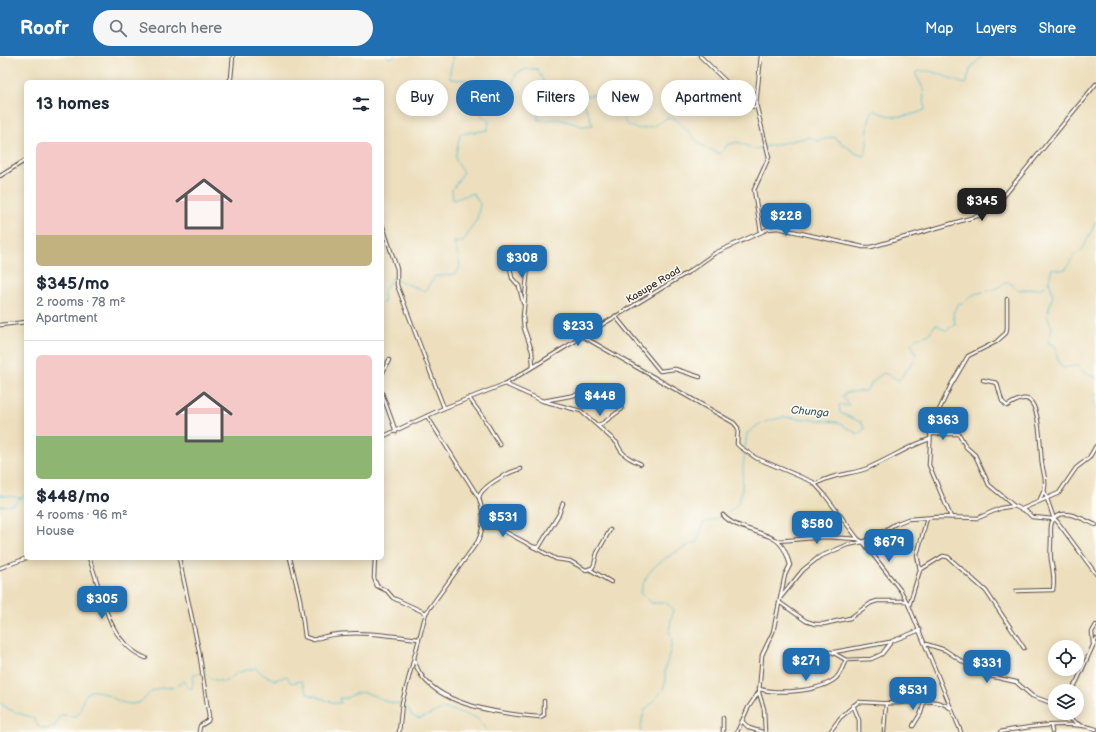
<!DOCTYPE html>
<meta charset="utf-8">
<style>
body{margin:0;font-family:"Balsamiq Sans",sans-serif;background:#f6f6f7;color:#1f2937;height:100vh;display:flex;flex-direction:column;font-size:15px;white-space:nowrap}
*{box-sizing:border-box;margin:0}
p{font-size:13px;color:#747a83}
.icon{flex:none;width:22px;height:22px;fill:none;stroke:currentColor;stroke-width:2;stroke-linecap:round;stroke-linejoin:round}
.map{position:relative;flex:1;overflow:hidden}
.panel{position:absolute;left:24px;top:24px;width:360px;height:480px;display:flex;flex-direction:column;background:#fff;border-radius:6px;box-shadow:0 2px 10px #0003}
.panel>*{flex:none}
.banner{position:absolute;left:396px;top:24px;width:380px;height:36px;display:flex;gap:8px}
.fabs{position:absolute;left:1048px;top:584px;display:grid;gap:8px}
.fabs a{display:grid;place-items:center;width:36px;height:36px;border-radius:50%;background:#fff;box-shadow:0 2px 10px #0003;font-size:20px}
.price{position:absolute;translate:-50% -34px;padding:0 9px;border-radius:8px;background:#1f6fb2;color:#fff;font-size:13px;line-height:26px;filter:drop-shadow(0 1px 2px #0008)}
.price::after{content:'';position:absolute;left:50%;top:24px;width:12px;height:9px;margin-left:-6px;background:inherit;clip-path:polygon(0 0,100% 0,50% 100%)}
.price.current{background:#222;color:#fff}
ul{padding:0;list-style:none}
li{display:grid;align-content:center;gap:8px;height:212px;padding:0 12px}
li+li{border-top:1px solid #e0e1e3}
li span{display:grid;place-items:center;height:124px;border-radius:6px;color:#555}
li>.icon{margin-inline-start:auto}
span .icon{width:72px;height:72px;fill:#fffc;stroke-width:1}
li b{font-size:17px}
h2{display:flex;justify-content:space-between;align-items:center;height:48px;padding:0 12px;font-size:17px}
.chip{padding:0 14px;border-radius:18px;background:#fff;box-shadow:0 2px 10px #0003;font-size:14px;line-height:36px}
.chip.current{background:#1f6fb2;color:#fff}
header{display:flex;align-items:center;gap:24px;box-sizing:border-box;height:56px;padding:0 20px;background:#1f6fb2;color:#fff}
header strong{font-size:19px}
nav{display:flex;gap:22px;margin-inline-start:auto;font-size:14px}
.search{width:280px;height:36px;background:#f6f6f7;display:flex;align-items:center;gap:10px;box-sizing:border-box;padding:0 14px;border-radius:22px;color:#747a83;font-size:15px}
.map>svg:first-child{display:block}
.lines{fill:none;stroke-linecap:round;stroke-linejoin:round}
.stream{stroke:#58c1d5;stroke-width:1}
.minor-casing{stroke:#564536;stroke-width:4.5}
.minor{stroke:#fff;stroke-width:2.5}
.labels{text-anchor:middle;stroke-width:3;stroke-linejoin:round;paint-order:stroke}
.street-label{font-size:10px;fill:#3b2a1e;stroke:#fdfcf7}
.water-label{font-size:11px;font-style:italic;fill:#455f5e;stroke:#fdfcf7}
</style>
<header>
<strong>Roofr</strong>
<div class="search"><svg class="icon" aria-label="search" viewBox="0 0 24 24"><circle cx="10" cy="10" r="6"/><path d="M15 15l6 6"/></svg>Search here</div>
<nav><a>Map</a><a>Layers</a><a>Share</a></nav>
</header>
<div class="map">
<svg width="1096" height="676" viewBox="0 0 1096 676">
<rect width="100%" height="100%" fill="#fdfcf7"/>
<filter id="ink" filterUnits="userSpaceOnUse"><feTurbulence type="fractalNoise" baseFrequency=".025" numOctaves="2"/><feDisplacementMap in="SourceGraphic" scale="8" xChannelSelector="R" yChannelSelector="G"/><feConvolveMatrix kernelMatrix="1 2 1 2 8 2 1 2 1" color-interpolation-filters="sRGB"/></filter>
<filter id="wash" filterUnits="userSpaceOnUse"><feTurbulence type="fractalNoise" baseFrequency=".012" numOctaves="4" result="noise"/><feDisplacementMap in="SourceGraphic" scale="16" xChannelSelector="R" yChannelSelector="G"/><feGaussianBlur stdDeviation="0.9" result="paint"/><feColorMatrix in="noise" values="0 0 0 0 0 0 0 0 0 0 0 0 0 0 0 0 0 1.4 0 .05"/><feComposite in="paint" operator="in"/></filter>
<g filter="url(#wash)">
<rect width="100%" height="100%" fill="#eddfbd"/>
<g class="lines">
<g class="stream">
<path d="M387,0L389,2L395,0"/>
<path d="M452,0C454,8 448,15 450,23L467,24L478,29"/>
<path d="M1049,224L1053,239L1047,259L1052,272L1048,287L1055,290L1058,305L1062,312L1077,310L1085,317L1096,322"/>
<path d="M382,247H384L383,236L392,222L425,235L435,220C467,220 461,211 454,186H463L477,163L480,148L473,137L453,144L452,134L463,117L455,102L460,78L488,74L489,65L481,59L480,51L484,44L479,36V30L495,25L506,34L514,33L513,26L516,18L526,13H537C547,33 553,36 538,56V64L559,63L582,70L593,69L581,41L626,32L638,37L629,44L621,57L627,69L639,73L654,70L667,62L676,63L701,89L720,98L727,89L737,86L755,93L809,81L818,85L833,81L857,98L864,100C871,85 864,68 873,54C892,63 905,62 925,54L923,32L915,17C931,9 950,25 966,28L971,11L983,0"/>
<path d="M1096,337L1094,348L1096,353"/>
<path d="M745,393L747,377L761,367L784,361L837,366L858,378L865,373L861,366L840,357L839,349H849L842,340L848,336L865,335L875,323L884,317L899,324L915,303L916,297L911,288L916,282L928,279L936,268L946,275L955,268L953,257L958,248C965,247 968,241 975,238C987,234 997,235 1007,225L1018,234L1043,232L1048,227L1052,212L1059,214L1066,213L1075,198L1083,193L1096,165"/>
<path d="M0,439L21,442"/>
<path d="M0,450L13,449L26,438"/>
<path d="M205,617L212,623L224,626L239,616L256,612L264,619L275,624L287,620L291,627L301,625L308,638L335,647H341L339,642H347C367,627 378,648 401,648"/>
<path d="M0,647L10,654L33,662L39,671L47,673L55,670L60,659L77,660C83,652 80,641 90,635C104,632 116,648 131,648C146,648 146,636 157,633C168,630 175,634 183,625L190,633L192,632L194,618L201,617"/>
<path d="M406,650L412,660L420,663L442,653H449L477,662L488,676"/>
<path d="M640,676L644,655L663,634L665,627V615L671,591L672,583L669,576L673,554L667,547H652L640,537C648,507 667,502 692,487H697L703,467C753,452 738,438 745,396"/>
</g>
</g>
</g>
<g filter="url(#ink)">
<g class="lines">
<defs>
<g id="minor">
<path d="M700,0L751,50L756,51"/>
<path d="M228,26L231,22L233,0"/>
<path d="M0,120L26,104"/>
<path d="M382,168L397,213V229L444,352"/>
<path d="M761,176L754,134L769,101L756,48L761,0"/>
<path d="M507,196L512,222L519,230L523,247"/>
<path d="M529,201L523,261L524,272L532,295L533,310"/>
<path d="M615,260L660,315L675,313L700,321"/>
<path d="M0,269L26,266"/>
<path d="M582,280L734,367L738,372L737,388L740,391L756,402L813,426L824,438L858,483L863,486L901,535L909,550L961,676"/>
<path d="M382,318L389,304"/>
<path d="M983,324L997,327L1002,345L1007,350C1012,347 1021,341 1027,343C1041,348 1040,395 1042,408C1043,415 1046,422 1045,430C1045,435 1041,439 1040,444"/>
<path d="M505,328L543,345L602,334"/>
<path d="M382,337L396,376"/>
<path d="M469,342L483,361L500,389"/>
<path d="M543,345L581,355L617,387C621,399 630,403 641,408"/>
<path d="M598,369L603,367L622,353"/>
<path d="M930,378H959L966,391L975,399L989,429L1014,450L1027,456L1032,461L1054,463L1057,465L1096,518"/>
<path d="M382,381L444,352L505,328L690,215L715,197L768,173L778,172L863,191H871L981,159L993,152L1004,140L1096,28"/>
<path d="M813,427L816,428C834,417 851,419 868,412C889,403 908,390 930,383"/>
<path d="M1044,434L1054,463"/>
<path d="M479,442C480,431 510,415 521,413"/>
<path d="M1022,453L1059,437L1076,412L1089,402L1096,390"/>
<path d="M723,459C736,475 771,475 781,489C786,494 788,503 790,509L785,519L773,576L762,599L759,637L764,653L765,676"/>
<path d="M484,461L489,467L556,503L570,505L586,514L592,512L594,509L597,497L610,474"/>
<path d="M951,461L929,409L931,371L951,329L968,300L996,286L1006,277L1007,272V243"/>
<path d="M778,485L825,481L858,483"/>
<path d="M533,491H539L559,458L563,447"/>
<path d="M89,502C103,537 106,586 146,602"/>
<path d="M179,502L199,595L209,661L208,665L200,670L199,676"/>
<path d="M290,502L300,543L305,581L314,584C340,572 389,579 418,583"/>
<path d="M375,502L374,522L377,530L387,535L393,542L426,557"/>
<path d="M0,512L27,502"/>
<path d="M589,513L611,526"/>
<path d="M920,514L943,500L948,501L986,535L1024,592"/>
<path d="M1016,535L1053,534C1055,523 1053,514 1051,504C1050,497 1051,489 1051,482C1051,477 1050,471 1052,466C1059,448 1086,465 1096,469"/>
<path d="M781,541L803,514L819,501L847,489L863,486L882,476L895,468L908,463L938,461L978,462L1001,452L1014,450"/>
<path d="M779,546L806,565L815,568H824L850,562L871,547L877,545H906"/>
<path d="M909,550L920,514L917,499L927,462"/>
<path d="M926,588L945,594L981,618L1016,626L1032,640L1054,648"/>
<path d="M1093,588L1092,576L1096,569"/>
<path d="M834,596L890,586"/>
<path d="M803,598L832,596L846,604L871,603L882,598L892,585L920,574"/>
<path d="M414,602C423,649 501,658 540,661L544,659V645"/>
<path d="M759,633C779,638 818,636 835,623C841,618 842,611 846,604"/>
<path d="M1071,635L1077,625L1096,583"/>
<path d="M853,649L859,664V676"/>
<path d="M1060,657L1080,669"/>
<path d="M742,665L749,672L762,676"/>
<path d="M913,670L921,657L924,646"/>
<path d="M1051,670L1052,676"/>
<path d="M399,676L402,647L426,557L478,485C485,469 484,458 479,442L427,360"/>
<path d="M723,676V662"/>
<path d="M737,676L748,652L758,637"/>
<path d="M830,676L840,662L858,646C871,646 883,648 896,647C913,647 936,641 950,652"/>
<path d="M884,676L886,647"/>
<path d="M1000,676C1025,671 1072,664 1096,673"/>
</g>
</defs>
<use href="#minor" class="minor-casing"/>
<use href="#minor" class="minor"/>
</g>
</g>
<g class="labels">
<g class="street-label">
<text transform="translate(653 228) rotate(-31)" y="4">Kasupe Road</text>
</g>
<g class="water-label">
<text transform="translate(810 355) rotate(5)" y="4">Chunga</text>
</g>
</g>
</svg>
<div class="fabs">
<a><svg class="icon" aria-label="locate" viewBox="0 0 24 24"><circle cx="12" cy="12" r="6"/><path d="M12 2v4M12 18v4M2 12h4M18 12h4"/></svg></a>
<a><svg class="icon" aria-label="layers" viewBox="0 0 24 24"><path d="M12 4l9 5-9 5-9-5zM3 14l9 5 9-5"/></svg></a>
</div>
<b class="price current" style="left:982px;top:166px">$345</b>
<b class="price" style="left:786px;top:181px">$228</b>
<b class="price" style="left:522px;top:223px">$308</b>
<b class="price" style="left:578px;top:291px">$233</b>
<b class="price" style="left:600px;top:361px">$448</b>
<b class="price" style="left:943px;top:385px">$363</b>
<b class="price" style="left:503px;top:482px">$531</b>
<b class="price" style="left:817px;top:489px">$580</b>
<b class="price" style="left:889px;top:507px">$679</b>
<b class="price" style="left:102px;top:564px">$305</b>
<b class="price" style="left:806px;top:626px">$271</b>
<b class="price" style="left:987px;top:628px">$331</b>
<b class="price" style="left:913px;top:655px">$531</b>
<div class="banner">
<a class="chip">Buy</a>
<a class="chip current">Rent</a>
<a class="chip">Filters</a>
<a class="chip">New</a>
<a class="chip">Apartment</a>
</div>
<section class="panel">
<h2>13 homes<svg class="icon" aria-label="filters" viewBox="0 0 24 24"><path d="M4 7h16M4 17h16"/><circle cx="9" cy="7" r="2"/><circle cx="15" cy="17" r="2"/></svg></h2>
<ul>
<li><span style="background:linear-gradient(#f6c9c9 75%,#c2b280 0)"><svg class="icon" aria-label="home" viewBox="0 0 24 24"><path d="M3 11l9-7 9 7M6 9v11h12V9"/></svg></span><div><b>$345/mo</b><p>2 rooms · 78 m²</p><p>Apartment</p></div></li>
<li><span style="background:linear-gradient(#f6c9c9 65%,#8fb573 0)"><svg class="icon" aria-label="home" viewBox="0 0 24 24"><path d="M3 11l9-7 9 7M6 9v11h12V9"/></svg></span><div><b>$448/mo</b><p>4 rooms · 96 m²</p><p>House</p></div></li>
</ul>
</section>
</div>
